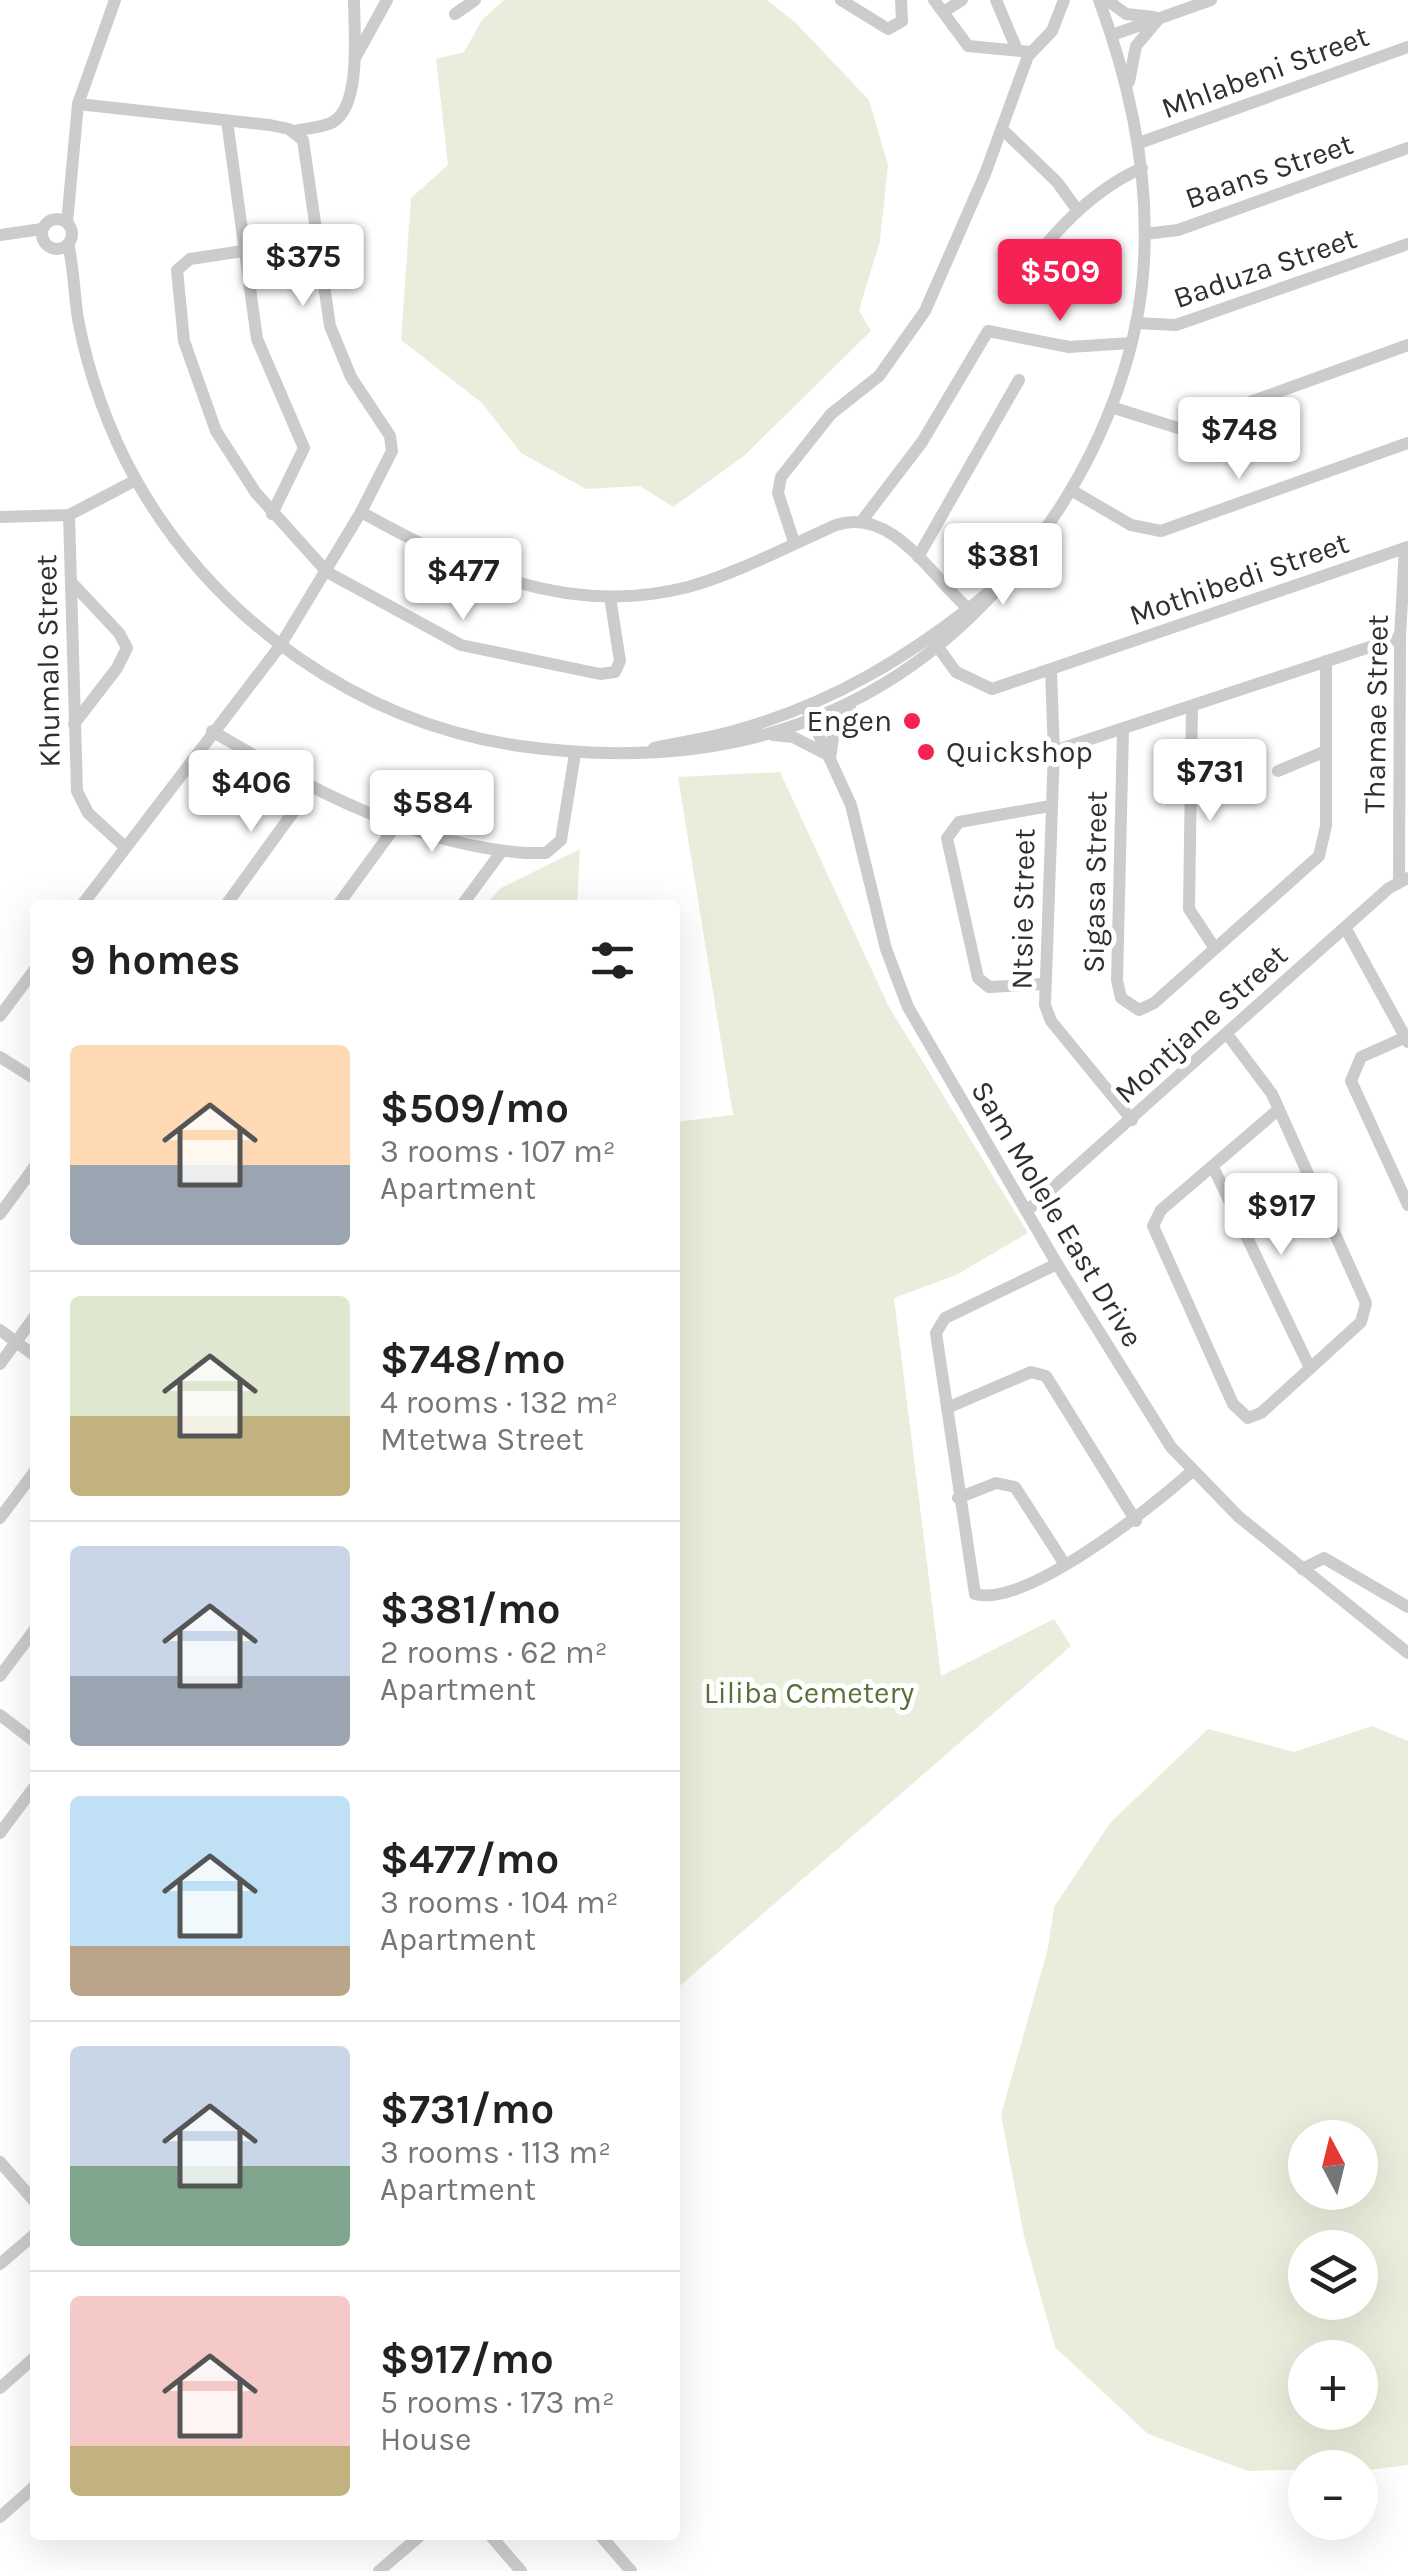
<!DOCTYPE html>
<meta charset="utf-8">
<style>
body{margin:0;font-family:Karla,sans-serif;background:#f2f2f2;color:#222;height:100vh;display:flex;flex-direction:column;font-size:38px;white-space:nowrap}
*{box-sizing:border-box;margin:0}
p{font-size:32px;color:#767676}
.icon{flex:none;width:55px;height:55px;fill:none;stroke:currentColor;stroke-width:2;stroke-linecap:round;stroke-linejoin:round}
.map{position:relative;flex:1;overflow:hidden}
.details{position:absolute;left:30px;top:900px;width:650px;height:1640px;display:flex;flex-direction:column;background:#fff;border-radius:10px;box-shadow:0 10px 40px #0002}
.details>*{flex:none}
.needle{width:65px;rotate:353deg}
.tools{position:absolute;left:1288px;top:2120px;display:grid;gap:20px}
.tools a{display:grid;place-items:center;width:90px;height:90px;border-radius:50%;background:#fff;box-shadow:0 10px 40px #0002;font-size:50px}
.price{position:absolute;translate:-50% -85px;padding:0 22px;border-radius:10px;background:#fff;color:#222;font-size:32px;line-height:65px;filter:drop-shadow(0 2px 5px #0008)}
.price::after{content:'';position:absolute;left:50%;top:60px;width:30px;height:22px;margin-left:-15px;background:inherit;clip-path:polygon(0 0,100% 0,50% 100%)}
.price.current{background:#f62255;color:#fff}
ul{padding:0;list-style:none}
li{display:flex;align-items:center;gap:30px;height:250px;padding:0 40px}
li+li{border-top:2px solid #e0e0e0}
li span{display:grid;place-items:center;flex:none;width:280px;height:200px;border-radius:10px;color:#555}
li>.icon{margin-inline-start:auto}
span .icon{width:120px;height:120px;fill:#fffc;stroke-width:1}
li b{font-size:42px}
h2{display:flex;justify-content:space-between;align-items:center;height:120px;padding:0 40px;font-size:42px}
.map>svg:first-child{display:block}
.green{fill:#e9eedc;fill-rule:evenodd}
.lines{fill:none;stroke-linecap:round;stroke-linejoin:round}
.minor{stroke:#ccc;stroke-width:12}
.poi-dot{fill:#f62255;stroke:#fff;stroke-width:4}
.labels{text-anchor:middle;stroke-width:10;stroke-linejoin:round;paint-order:stroke}
.street-label{font-size:30px;fill:#2f2f2f;stroke:#fff}
.poi-label{font-size:30px;fill:#2f2f2f;stroke:#fff;text-anchor:end}
.park-label{font-size:30px;fill:#5b7038;stroke:#fff}
</style>
<div class="map">
<svg width="1408" height="2571" viewBox="0 0 1408 2571">
<rect width="100%" height="100%" fill="#fff"/>
<g class="green">
<path d="M504,0H767L796,23L869,100L888,165L880,241L859,310L871,331L744,456L673,507L640,486L586,489L521,453L482,403L401,340L411,198L448,165L436,59L464,52L482,20Z"/>
<path d="M780,772L889,1007L1028,1233L956,1275L894,1298L941,1676L1054,1619L1071,1646L675,1990V1122L733,1115L678,777Z"/>
<path d="M580,849L577,905H485L501,888Z"/>
<path d="M1372,1726L1408,1741V2465L1360,2471V2468L1248,2471L1148,2434L1055,2347L1024,2236L1001,2115L1048,1948L1054,1907L1110,1823L1208,1729L1294,1752ZM1305,2138H1360V2192H1305ZM1305,2248H1360V2302H1305ZM1305,2358H1360V2412H1305Z"/>
</g>
<g class="lines">
<g class="minor">
<path d="M841,0L888,29L902,21L901,0"/>
<path d="M934,0L968,46L1031,52"/>
<path d="M996,0L1017,50"/>
<path d="M1107,0L1126,14L1154,17"/>
<path d="M945,11L962,0"/>
<path d="M455,14L475,0"/>
<path d="M1112,35L1211,0"/>
<path d="M355,58L387,0"/>
<path d="M1129,82L1136,46L1157,21"/>
<path d="M78,104L270,125L289,129L303,140L330,326L351,377L390,436L392,451L361,512L280,646L82,905"/>
<path d="M227,121L257,339L304,448L272,514"/>
<path d="M1002,129L1057,182L1078,211"/>
<path d="M294,131C306,128 323,128 333,122C362,105 354,29 354,0"/>
<path d="M1139,143L1408,47"/>
<circle cx="57" cy="234" r="15"/>
<path d="M67,223L78,104L115,0"/>
<path d="M1145,234L1178,230L1408,148"/>
<path d="M0,235L42,229"/>
<path d="M68,244C74,268 74,295 78,319C88,373 109,432 136,480C216,621 359,723 520,746C749,778 931,705 1059,509C1106,436 1140,347 1144,260C1149,170 1130,84 1099,0"/>
<path d="M243,251L190,259L177,270L184,341L216,431L256,493L327,572L461,645L600,674L615,672L620,661L610,597"/>
<path d="M1007,296C1042,245 1085,193 1142,168"/>
<path d="M1136,323L1176,325L1408,244"/>
<path d="M1111,407L1178,428L1408,345"/>
<path d="M1071,490L1131,525L1161,531L1408,443"/>
<path d="M361,512C464,569 567,618 688,587C735,574 791,545 836,525C893,506 932,578 969,609"/>
<path d="M69,515L77,791L88,813L125,847"/>
<path d="M0,517L69,515L136,480"/>
<path d="M861,522L922,442L988,331L1069,347L1131,343"/>
<path d="M794,542L778,493L781,477L831,414L879,376L925,311L985,174L1028,56L1052,31L1064,0"/>
<path d="M918,557L1019,380"/>
<path d="M74,585L119,633L127,648L117,668L74,724"/>
<path d="M932,639L956,672L992,689L1408,547"/>
<path d="M1051,671L1054,751L1045,1005L1051,1021L1132,1120"/>
<path d="M806,707L851,805L886,949L908,1007L1057,1264L1171,1447L1239,1517L1408,1653"/>
<path d="M1192,707L1189,909L1214,947"/>
<path d="M212,731C309,788 410,844 525,853H546L561,840L575,754"/>
<path d="M1123,731L1117,980L1121,998L1139,1010L1154,1003L1319,856L1326,826V661"/>
<path d="M773,735L793,737L826,754"/>
<path d="M654,748C679,742 705,739 730,732C831,705 913,655 993,589"/>
<path d="M1054,751L1400,637"/>
<path d="M830,759L835,723L850,706"/>
<path d="M1278,771L1326,751"/>
<path d="M1399,881L1400,637L1405,548"/>
<path d="M226,905L310,789"/>
<path d="M338,905L397,824"/>
<path d="M462,905L502,851"/>
<path d="M1346,929L1408,1042"/>
<path d="M1043,984L989,987L978,978L947,838L959,822L1050,806"/>
<path d="M0,1016L35,969"/>
<path d="M1227,1034L1272,1094L1366,1303L1361,1322L1261,1413L1248,1418L1233,1404L1153,1226L1161,1210L1279,1109"/>
<path d="M1406,1037L1361,1057L1351,1081L1408,1205"/>
<path d="M0,1057L35,1079"/>
<path d="M1213,1167L1310,1368"/>
<path d="M1028,1210L1389,888L1408,878"/>
<path d="M0,1214L35,1166"/>
<path d="M1057,1264L945,1318L936,1333L975,1594C1026,1608 1153,1506 1191,1472"/>
<path d="M0,1330L35,1356"/>
<path d="M0,1364L35,1316"/>
<path d="M947,1408L1031,1372L1046,1376L1136,1521"/>
<path d="M958,1498L996,1483L1015,1487L1064,1563"/>
<path d="M0,1518L35,1471"/>
<path d="M1302,1569L1324,1558L1408,1607"/>
<path d="M0,1676L35,1629"/>
<path d="M0,1715L35,1742"/>
<path d="M0,1833L35,1786"/>
<path d="M0,2162L35,2202"/>
<path d="M0,2264L35,2234"/>
<path d="M0,2388L35,2357"/>
<path d="M0,2517L35,2486"/>
<path d="M490,2535L521,2571"/>
<path d="M600,2535L631,2571"/>
<path d="M379,2571L421,2535"/>
</g>
</g>
<g class="poi-dot">
<circle cx="912" cy="721" r="10"/>
<circle cx="926" cy="752" r="10"/>
</g>
<g class="labels">
<g class="street-label">
<text transform="translate(1265 72) rotate(-20)" y="10">Mhlabeni Street</text>
<text transform="translate(1269 171) rotate(-19)" y="10">Baans Street</text>
<text transform="translate(1265 268) rotate(-19)" y="10">Baduza Street</text>
<text transform="translate(1239 579) rotate(-19)" y="10">Mothibedi Street</text>
<text transform="translate(48 661) rotate(-91)" y="10">Khumalo Street</text>
<text transform="translate(1376 714) rotate(-89)" y="10">Thamae Street</text>
<text transform="translate(1095 882) rotate(-89)" y="10">Sigasa Street</text>
<text transform="translate(1023 909) rotate(-89)" y="10">Ntsie Street</text>
<text transform="translate(1201 1024) rotate(-42)" y="10">Montjane Street</text>
<text transform="translate(1057 1214) rotate(59)" y="10">Sam Molele East Drive</text>
</g>
<g class="poi-label">
<text x="892" y="731">Engen</text>
<text x="946" y="762" text-anchor="start">Quickshop</text>
</g>
<g class="park-label">
<text x="809" y="1703">Liliba Cemetery</text>
</g>
</g>
</svg>
<div class="tools">
<a><svg class="needle" viewBox="-14 -14 28 28"><path d="M0-13l5 13h-10z" fill="#e53935"/><path d="M0 13l5-13h-10z" fill="#767676"/></svg></a>
<a><svg class="icon" aria-label="layers" viewBox="0 0 24 24"><path d="M12 4l9 5-9 5-9-5zM3 14l9 5 9-5"/></svg></a>
<a>+</a>
<a>−</a>
</div>
<b class="price" style="left:303px;top:309px">$375</b>
<b class="price current" style="left:1060px;top:324px">$509</b>
<b class="price" style="left:1239px;top:482px">$748</b>
<b class="price" style="left:1003px;top:608px">$381</b>
<b class="price" style="left:463px;top:623px">$477</b>
<b class="price" style="left:1210px;top:824px">$731</b>
<b class="price" style="left:251px;top:835px">$406</b>
<b class="price" style="left:432px;top:855px">$584</b>
<b class="price" style="left:1281px;top:1258px">$917</b>
<section class="details">
<h2>9 homes<svg class="icon" aria-label="filters" viewBox="0 0 24 24"><path d="M4 7h16M4 17h16"/><circle cx="9" cy="7" r="2"/><circle cx="15" cy="17" r="2"/></svg></h2>
<ul>
<li><span style="background:linear-gradient(#ffd9b3 60%,#9aa5b1 0)"><svg class="icon" aria-label="home" viewBox="0 0 24 24"><path d="M3 11l9-7 9 7M6 9v11h12V9"/></svg></span><div><b>$509/mo</b><p>3 rooms · 107 m²</p><p>Apartment</p></div></li>
<li><span style="background:linear-gradient(#dfe7d0 60%,#c2b280 0)"><svg class="icon" aria-label="home" viewBox="0 0 24 24"><path d="M3 11l9-7 9 7M6 9v11h12V9"/></svg></span><div><b>$748/mo</b><p>4 rooms · 132 m²</p><p>Mtetwa Street</p></div></li>
<li><span style="background:linear-gradient(#c9d6e8 65%,#9aa5b1 0)"><svg class="icon" aria-label="home" viewBox="0 0 24 24"><path d="M3 11l9-7 9 7M6 9v11h12V9"/></svg></span><div><b>$381/mo</b><p>2 rooms · 62 m²</p><p>Apartment</p></div></li>
<li><span style="background:linear-gradient(#bfe0f5 75%,#b9a48a 0)"><svg class="icon" aria-label="home" viewBox="0 0 24 24"><path d="M3 11l9-7 9 7M6 9v11h12V9"/></svg></span><div><b>$477/mo</b><p>3 rooms · 104 m²</p><p>Apartment</p></div></li>
<li><span style="background:linear-gradient(#c9d6e8 60%,#7fa58c 0)"><svg class="icon" aria-label="home" viewBox="0 0 24 24"><path d="M3 11l9-7 9 7M6 9v11h12V9"/></svg></span><div><b>$731/mo</b><p>3 rooms · 113 m²</p><p>Apartment</p></div></li>
<li><span style="background:linear-gradient(#f6c9c9 75%,#c2b280 0)"><svg class="icon" aria-label="home" viewBox="0 0 24 24"><path d="M3 11l9-7 9 7M6 9v11h12V9"/></svg></span><div><b>$917/mo</b><p>5 rooms · 173 m²</p><p>House</p></div></li>
</ul>
</section>
</div>
